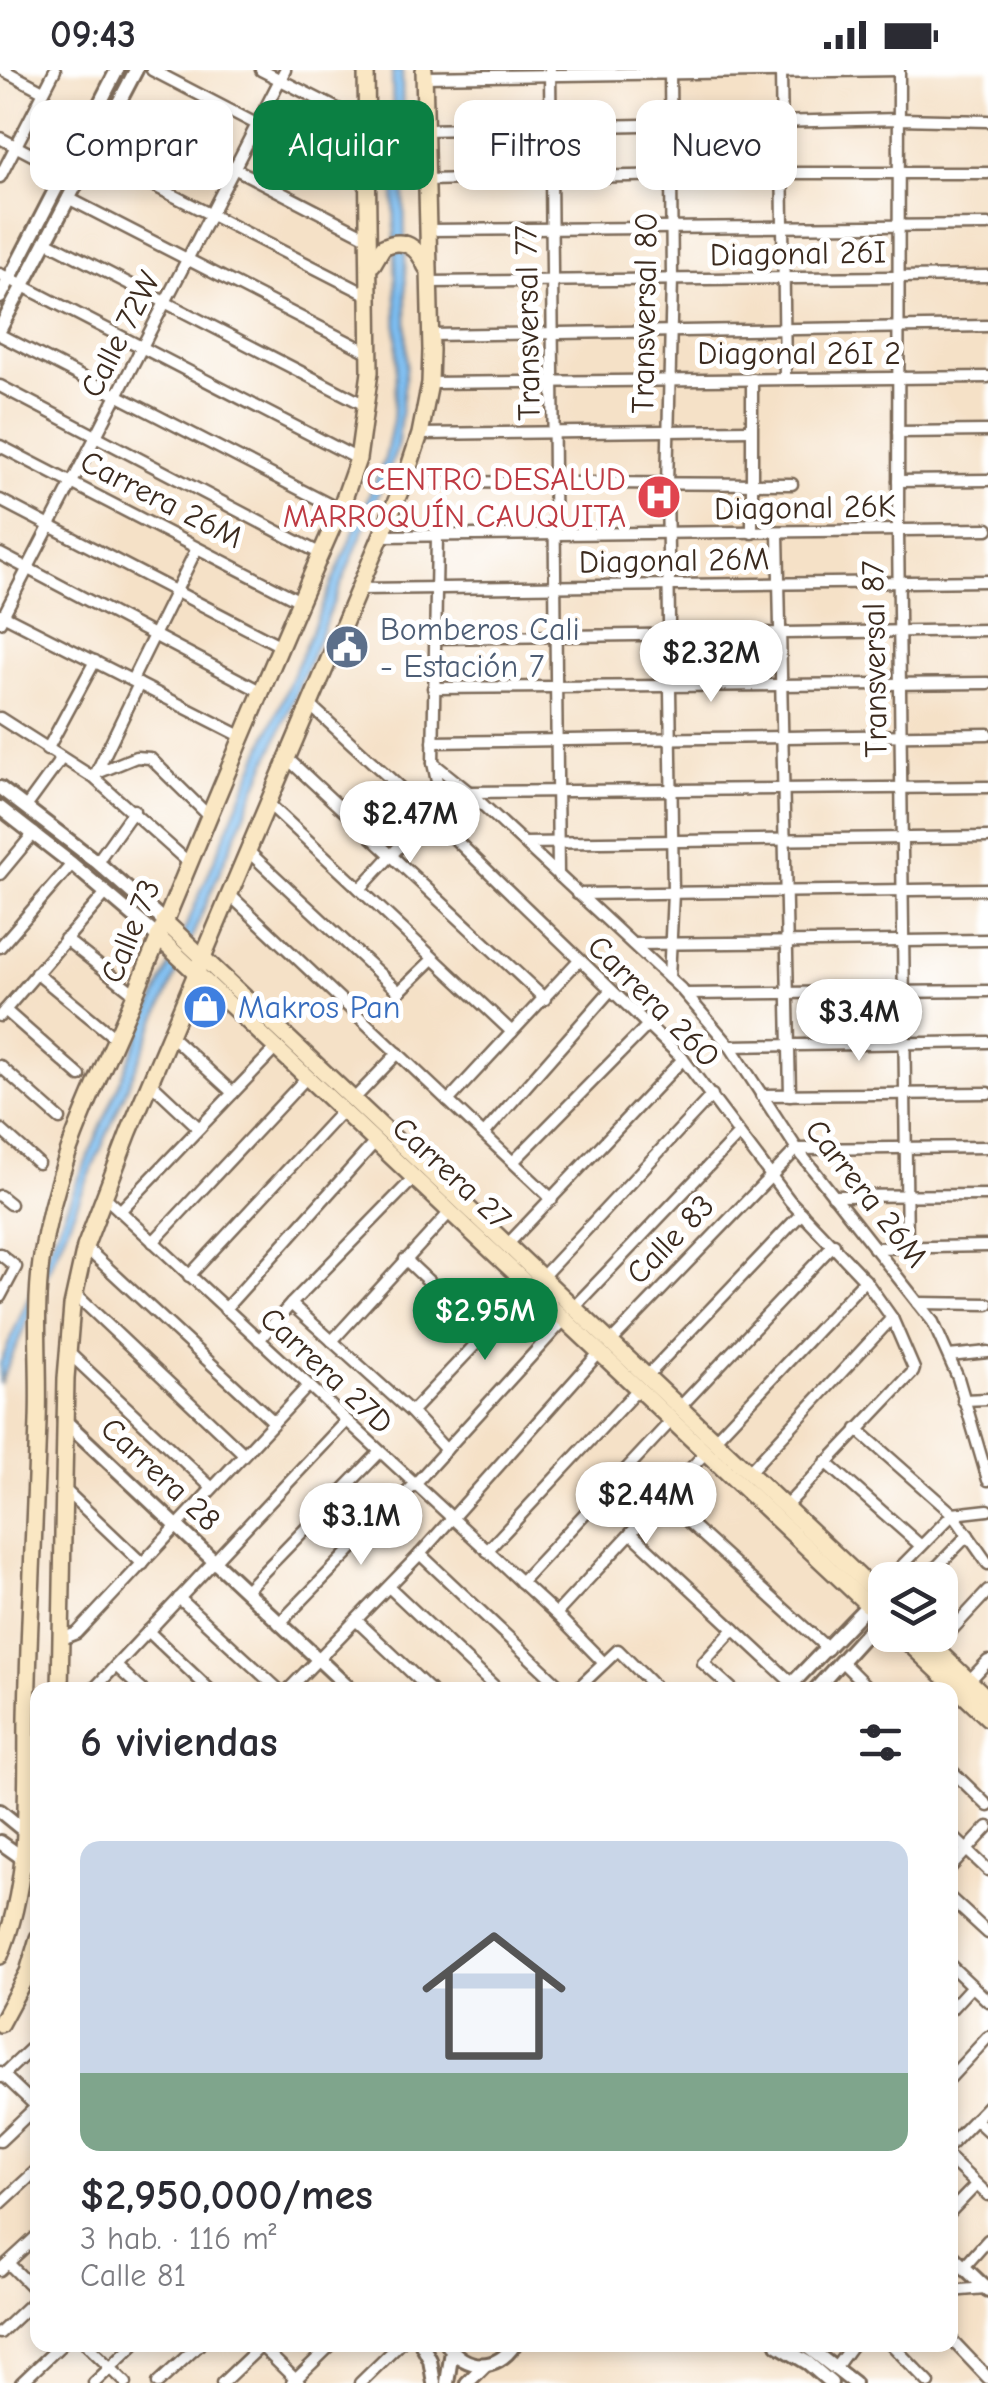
<!DOCTYPE html>
<html lang="es">
<meta charset="utf-8">
<style>
body{margin:0;font-family:"Comic Neue",sans-serif;background:#f7f7f7;color:#2b2b33;height:100vh;display:flex;flex-direction:column;font-size:38px;white-space:nowrap}
*{box-sizing:border-box;margin:0}
p{font-size:32px;color:#7c7c81}
.icon{flex:none;width:55px;height:55px;fill:none;stroke:currentColor;stroke-width:2;stroke-linecap:round;stroke-linejoin:round}
.map{position:relative;flex:1;overflow:hidden}
.details{position:absolute;left:30px;top:1612px;width:928px;height:670px;display:flex;flex-direction:column;background:#fff;border-radius:20px;box-shadow:0 5px 15px #0003}
.details>*{flex:none}
.guide{position:absolute;left:30px;top:30px;width:930px;height:90px;display:flex;gap:20px}
.tools{position:absolute;left:868px;top:1492px;display:grid;gap:20px}
.tools a{display:grid;place-items:center;width:90px;height:90px;border-radius:20px;background:#fff;box-shadow:0 5px 15px #0003;font-size:50px}
.price{position:absolute;translate:-50% -85px;padding:0 22px;border-radius:35px;background:#fff;color:#222;font-size:32px;line-height:65px;filter:drop-shadow(0 2px 5px #0008)}
.price::after{content:'';position:absolute;left:50%;top:60px;width:30px;height:22px;margin-left:-15px;background:inherit;clip-path:polygon(0 0,100% 0,50% 100%)}
.price.on{background:#0b8043;color:#fff}
ul{padding:0;list-style:none}
li{display:grid;align-content:center;gap:20px;height:530px;padding:0 50px}
li+li{border-top:2px solid #e1e1e2}
li span{display:grid;place-items:center;height:310px;border-radius:20px;color:#555}
li>.icon{margin-inline-start:auto}
span .icon{width:180px;height:180px;fill:#fffc;stroke-width:1}
li b{font-size:42px}
h2{display:flex;justify-content:space-between;align-items:center;height:120px;padding:0 50px;font-size:42px}
.tag{padding:0 35px;border-radius:20px;background:#fff;box-shadow:0 5px 15px #0003;font-size:35px;line-height:90px}
.tag.on{background:#0b8043;color:#fff}
.status{display:flex;justify-content:space-between;align-items:center;height:70px;padding:0 50px;background:#fff;direction:ltr}
.status svg{height:28px;fill:currentColor}
.map>svg:first-child{display:block}
.water{fill:#7dbdf1;stroke:#5c7488;stroke-width:2.5}
.lines{fill:none;stroke-linecap:round;stroke-linejoin:round}
.minor-casing{stroke:#7c6a59;stroke-width:15}
.tertiary-casing{stroke:#7c6a59;stroke-width:18}
.secondary-casing{stroke:#7c6a59;stroke-width:20}
.minor{stroke:#fff;stroke-width:10}
.tertiary{stroke:#fff;stroke-width:12}
.secondary{stroke:#fae7c3;stroke-width:15}
.labels{text-anchor:middle;stroke-width:10;stroke-linejoin:round;paint-order:stroke}
.street-label{font-size:32px;fill:#3b2a1e;stroke:#fff}
.health-label{font-size:32px;fill:#be3a42;stroke:#fff;text-anchor:end}
.service-label{font-size:32px;fill:#4e5e75;stroke:#fff;text-anchor:start}
.shop-label{font-size:32px;fill:#366cbe;stroke:#fff;text-anchor:start}
</style>
<div class="status"><b>09:43</b><svg viewBox="0 0 49 12"><path d="M0 12V9h3v3zM5 12V6h3v6zM10 12V3h3v9zM15 12V0h3v12zM26 1h20v11H26zM47 4h2v5h-2z"/></svg></div>
<div class="map">
<svg width="988" height="2313" viewBox="0 0 988 2313">
<rect width="100%" height="100%" fill="#fff"/>
<filter id="ink" filterUnits="userSpaceOnUse"><feTurbulence type="fractalNoise" baseFrequency=".01" numOctaves="2"/><feDisplacementMap in="SourceGraphic" scale="20" xChannelSelector="R" yChannelSelector="G"/><feConvolveMatrix kernelMatrix="1 2 1 2 8 2 1 2 1" color-interpolation-filters="sRGB"/></filter>
<filter id="wash" filterUnits="userSpaceOnUse"><feTurbulence type="fractalNoise" baseFrequency=".0048" numOctaves="4" result="noise"/><feDisplacementMap in="SourceGraphic" scale="40" xChannelSelector="R" yChannelSelector="G"/><feGaussianBlur stdDeviation="2.25" result="paint"/><feColorMatrix in="noise" values="0 0 0 0 0 0 0 0 0 0 0 0 0 0 0 0 0 1.4 0 .05"/><feComposite in="paint" operator="in"/></filter>
<g filter="url(#wash)">
<rect width="100%" height="100%" fill="#f5e1c7"/>
<path class="water" d="M392,0H402L407,292L397,379L288,643L0,1314V1294L385,388L393,350L397,289Z"/>
</g>
<g filter="url(#ink)">
<g class="lines">
<defs>
<g id="minor">
<path d="M3,0L43,21"/>
<path d="M152,0L368,112"/>
<path d="M261,0L367,54"/>
<path d="M550,0L558,805"/>
<path d="M781,0L785,308"/>
<path d="M899,0L898,461L907,1177"/>
<path d="M424,7L899,0"/>
<path d="M116,37L369,168"/>
<path d="M425,60L899,49L988,51"/>
<path d="M0,68L63,101"/>
<path d="M92,84L370,226"/>
<path d="M0,107L55,0"/>
<path d="M425,110L782,103H988"/>
<path d="M68,128L370,283"/>
<path d="M426,160L988,155"/>
<path d="M46,171L367,336"/>
<path d="M0,204L358,389"/>
<path d="M428,212L988,206"/>
<path d="M0,265L340,440"/>
<path d="M431,265L988,256"/>
<path d="M752,309V463"/>
<path d="M430,313L988,307"/>
<path d="M0,316L321,484"/>
<path d="M898,362L988,361"/>
<path d="M420,364L750,360"/>
<path d="M0,376L298,530"/>
<path d="M898,411L988,410"/>
<path d="M404,412L792,414"/>
<path d="M0,430L279,575"/>
<path d="M778,463L790,1025"/>
<path d="M382,466L988,459"/>
<path d="M0,484L260,621"/>
<path d="M360,519L988,511"/>
<path d="M1,544L241,666"/>
<path d="M0,552L285,0"/>
<path d="M433,568L988,560"/>
<path d="M132,610L197,478"/>
<path d="M433,618L988,613"/>
<path d="M310,635L433,748L683,989L790,1131L865,1210L892,1248L914,1299L913,1302L785,1437"/>
<path d="M0,648L94,708L188,792"/>
<path d="M433,672L988,664"/>
<path d="M47,680L95,591"/>
<path d="M288,689L545,929"/>
<path d="M433,693L469,722L681,919L730,976L797,1079L933,1252L958,1308L988,1410"/>
<path d="M96,703L139,614"/>
<path d="M97,703L136,687L150,688L207,744"/>
<path d="M470,722L988,717"/>
<path d="M269,734L512,962"/>
<path d="M26,737L61,689"/>
<path d="M524,773L988,767"/>
<path d="M249,782L399,922L433,889"/>
<path d="M97,792L134,740"/>
<path d="M0,804L34,763"/>
<path d="M360,819L434,739L439,721L433,693L437,466"/>
<path d="M577,824L988,819"/>
<path d="M231,826L552,1129"/>
<path d="M65,869L135,924"/>
<path d="M633,874L988,870"/>
<path d="M0,877L72,794"/>
<path d="M36,903L115,968"/>
<path d="M669,908L673,823L667,415L672,209L670,0"/>
<path d="M686,924L988,921"/>
<path d="M5,940L80,1006"/>
<path d="M0,946L106,823"/>
<path d="M171,966L233,1023"/>
<path d="M730,976L988,972"/>
<path d="M0,996L60,1049"/>
<path d="M151,1013L199,1058"/>
<path d="M761,1025L988,1023"/>
<path d="M354,1029L398,983"/>
<path d="M448,1031L578,891"/>
<path d="M0,1059L38,1093"/>
<path d="M484,1064L609,922"/>
<path d="M513,1092L647,956"/>
<path d="M0,1126L10,1134"/>
<path d="M104,1126L556,1544L604,1593"/>
<path d="M833,1126L988,1125"/>
<path d="M120,1141L277,977"/>
<path d="M153,1172L308,1006"/>
<path d="M508,1174L683,989"/>
<path d="M85,1177L274,1352"/>
<path d="M874,1178L988,1176"/>
<path d="M0,1184L16,1197L0,1227"/>
<path d="M405,1189L485,1264"/>
<path d="M189,1206L343,1040"/>
<path d="M542,1207L712,1025"/>
<path d="M74,1223L243,1383"/>
<path d="M918,1233L988,1234"/>
<path d="M291,1234L411,1342L446,1380"/>
<path d="M574,1237L739,1064"/>
<path d="M225,1239L376,1071"/>
<path d="M259,1270L291,1234L415,1107"/>
<path d="M332,1271L451,1141"/>
<path d="M611,1272L797,1079L988,1077"/>
<path d="M68,1282L212,1418"/>
<path d="M949,1286L988,1282"/>
<path d="M647,1306L802,1143"/>
<path d="M963,1330L988,1329"/>
<path d="M680,1337L834,1174"/>
<path d="M411,1342L531,1216"/>
<path d="M857,1359L953,1444L988,1494"/>
<path d="M714,1370L865,1210"/>
<path d="M826,1392L921,1476"/>
<path d="M749,1402L892,1248"/>
<path d="M63,1418L143,1494"/>
<path d="M663,1429L828,1579"/>
<path d="M953,1444L988,1440"/>
<path d="M631,1463L793,1614"/>
<path d="M487,1481L639,1318"/>
<path d="M420,1484L564,1620"/>
<path d="M888,1510L953,1444"/>
<path d="M924,1510L968,1465"/>
<path d="M521,1512L672,1350"/>
<path d="M389,1517L498,1620"/>
<path d="M245,1521L379,1383"/>
<path d="M179,1528L279,1620"/>
<path d="M556,1544L706,1382"/>
<path d="M357,1551L430,1620"/>
<path d="M279,1554L414,1415L565,1249"/>
<path d="M148,1561L210,1620"/>
<path d="M62,1569L77,1563L308,1316"/>
<path d="M935,1578L988,1521"/>
<path d="M841,1591L870,1620"/>
<path d="M116,1596L142,1620"/>
<path d="M969,1611L988,1591"/>
<path d="M93,1620L346,1351"/>
<path d="M288,1620L420,1484L600,1282"/>
<path d="M576,1620L618,1580L658,1620"/>
<path d="M733,1620L703,1593L734,1559"/>
<path d="M950,1699L988,1736"/>
<path d="M950,1764L988,1800"/>
<path d="M950,1798L988,1757"/>
<path d="M950,1828L988,1863"/>
<path d="M950,1895L988,1931"/>
<path d="M950,1940L972,1916"/>
<path d="M0,2002L38,2038"/>
<path d="M1,2007L38,1972"/>
<path d="M950,2008L988,1967"/>
<path d="M975,2049L988,2061"/>
<path d="M0,2071L38,2035"/>
<path d="M950,2075L988,2036"/>
<path d="M950,2089L988,2125"/>
<path d="M0,2134L38,2099"/>
<path d="M950,2142L976,2115"/>
<path d="M8,2193L38,2223"/>
<path d="M964,2197L988,2170"/>
<path d="M0,2200L38,2165"/>
<path d="M950,2221L985,2218"/>
<path d="M0,2263L38,2227"/>
<path d="M950,2268L988,2308"/>
<path d="M87,2275L126,2313"/>
<path d="M260,2275L299,2313"/>
<path d="M892,2275L929,2313"/>
<path d="M836,2297L852,2275"/>
<path d="M21,2313L61,2275"/>
<path d="M94,2313L134,2275"/>
<path d="M158,2313L199,2275"/>
<path d="M222,2313L262,2275"/>
<path d="M292,2313L331,2275"/>
<path d="M360,2313L399,2275"/>
</g>
<g id="tertiary">
<path d="M0,227L117,0"/>
<path d="M0,259L136,0"/>
<path d="M0,718L97,792L164,851"/>
<path d="M0,738L72,794L158,867"/>
<path d="M64,1350L351,1620"/>
<path d="M786,1620L868,1535"/>
<path d="M815,1620L881,1547"/>
<path d="M0,1741L38,1772"/>
<path d="M0,1772L38,1799"/>
<path d="M950,2184L988,2220"/>
<path d="M422,2275L430,2290L434,2313"/>
<path d="M448,2275C466,2301 497,2301 514,2275"/>
<path d="M778,2275L808,2293L831,2313"/>
<path d="M805,2275L854,2313"/>
<path d="M447,2313L452,2281"/>
<path d="M467,2313L485,2295"/>
</g>
<g id="secondary">
<path d="M373,194L383,177C404,167 418,177 426,197"/>
<path d="M164,851L885,1531"/>
<path d="M158,867L885,1551"/>
<path d="M900,1565L988,1648"/>
<path d="M921,1565L988,1629"/>
<path d="M60,1620L66,1308L72,1236L85,1177L129,1062L404,412L420,364L430,313L431,280L424,0"/>
<path d="M0,1886C31,1811 26,1727 27,1647C29,1548 35,1450 38,1351C40,1298 34,1245 41,1192C55,1090 97,1015 136,922C203,761 269,599 340,440L358,389L370,302L366,0"/>
<path d="M0,1954L28,1902L38,1868"/>
</g>
</defs>
<use href="#minor" class="minor-casing"/>
<use href="#tertiary" class="tertiary-casing"/>
<use href="#secondary" class="secondary-casing"/>
<use href="#minor" class="minor"/>
<use href="#tertiary" class="tertiary"/>
<use href="#secondary" class="secondary"/>
</g>
</g>
<defs>
<symbol id="hospital-disc" viewBox="-11 -11 22 22"><circle r="9.5" fill="#e0444e" stroke="#fff"/><path d="M-5-5h3v3.5h4V-5h3V5h-3V1.5h-4V5h-3Z" fill="#fff"/></symbol>
<symbol id="civic-disc" viewBox="-11 -11 22 22"><circle r="9.5" fill="#5c6f8a" stroke="#fff"/><path d="M-.6-6.5H3V-4.5H.6V-3L4-1V1h2V6H-6V1h2V-1L-.6-3ZM-1.2 2.5V6h2.4V2.5Z" fill="#fff"/></symbol>
<symbol id="shop-disc" viewBox="-11 -11 22 22"><circle r="9.5" fill="#3f7fe0" stroke="#fff"/><path d="M-5-2.5h2.3a2.7 3.5 0 0 1 5.4 0H5L5.5 6h-11ZM-1.5-2.5h3a1.5 2.3 0 0 0-3 0Z" fill="#fff"/></symbol>
</defs>
<g fill-rule="evenodd">
<use href="#hospital-disc" x="634" y="402" width="50" height="50"/>
<use href="#civic-disc" x="322" y="552" width="50" height="50"/>
<use href="#shop-disc" x="180" y="912" width="50" height="50"/>
</g>
<g class="labels">
<g class="street-label">
<text transform="translate(798 183) rotate(-1)" y="11">Diagonal 26I</text>
<text transform="translate(644 243) rotate(-89)" y="11">Transversal 80</text>
<text transform="translate(527 253) rotate(-91)" y="11">Transversal 77</text>
<text transform="translate(120 264) rotate(-63)" y="11">Calle 72W</text>
<text x="799" y="294">Diagonal 26I 2</text>
<text transform="translate(162 429) rotate(27)" y="11">Carrera 26M</text>
<text transform="translate(805 437) rotate(-1)" y="11">Diagonal 26K</text>
<text transform="translate(674 490) rotate(-1)" y="11">Diagonal 26M</text>
<text transform="translate(874 589) rotate(-91)" y="11">Transversal 87</text>
<text transform="translate(130 861) rotate(-68)" y="11">Calle 73</text>
<text transform="translate(654 931) rotate(45)" y="11">Carrera 26O</text>
<text transform="translate(452 1103) rotate(43)" y="11">Carrera 27</text>
<text transform="translate(867 1123) rotate(52)" y="11">Carrera 26M</text>
<text transform="translate(670 1169) rotate(-46)" y="11">Calle 83</text>
<text transform="translate(327 1300) rotate(43)" y="11">Carrera 27D</text>
<text transform="translate(161 1404) rotate(43)" y="11">Carrera 28</text>
</g>
<g class="health-label">
<text x="626" y="420">CENTRO DESALUD<tspan x="626" dy="37">MARROQUÍN CAUQUITA</tspan></text>
</g>
<g class="service-label">
<text x="380" y="570">Bomberos Cali<tspan x="380" dy="37">- Estación 7</tspan></text>
</g>
<g class="shop-label">
<text x="238" y="948">Makros Pan</text>
</g>
</g>
</svg>
<div class="tools">
<a><svg class="icon" aria-label="layers" viewBox="0 0 24 24"><path d="M12 4l9 5-9 5-9-5zM3 14l9 5 9-5"/></svg></a>
</div>
<b class="price" style="left:711px;top:635px">$2.32M</b>
<b class="price" style="left:410px;top:796px">$2.47M</b>
<b class="price" style="left:859px;top:994px">$3.4M</b>
<b class="price on" style="left:485px;top:1293px">$2.95M</b>
<b class="price" style="left:646px;top:1477px">$2.44M</b>
<b class="price" style="left:361px;top:1498px">$3.1M</b>
<div class="guide">
<a class="tag">Comprar</a>
<a class="tag on">Alquilar</a>
<a class="tag">Filtros</a>
<a class="tag">Nuevo</a>
</div>
<section class="details">
<h2>6 viviendas<svg class="icon" aria-label="filters" viewBox="0 0 24 24"><path d="M4 7h16M4 17h16"/><circle cx="9" cy="7" r="2"/><circle cx="15" cy="17" r="2"/></svg></h2>
<ul>
<li><span style="background:linear-gradient(#c9d6e8 75%,#7fa58c 0)"><svg class="icon" aria-label="home" viewBox="0 0 24 24"><path d="M3 11l9-7 9 7M6 9v11h12V9"/></svg></span><div><b>$2,950,000/mes</b><p>3 hab. · 116 m²</p><p>Calle 81</p></div></li>
</ul>
</section>
</div>
